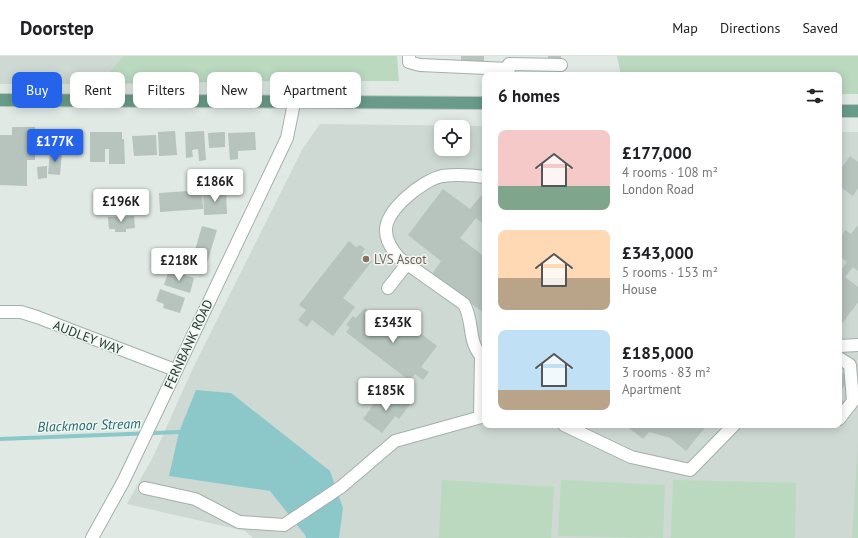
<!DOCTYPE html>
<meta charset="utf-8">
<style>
body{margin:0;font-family:"PT Sans",sans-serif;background:#f2f2f2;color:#202124;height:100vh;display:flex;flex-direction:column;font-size:15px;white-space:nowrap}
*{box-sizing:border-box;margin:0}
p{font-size:13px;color:#757577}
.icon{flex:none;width:22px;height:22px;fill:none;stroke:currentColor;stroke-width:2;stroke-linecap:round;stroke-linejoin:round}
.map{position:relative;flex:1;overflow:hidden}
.drawer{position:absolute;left:482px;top:16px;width:360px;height:356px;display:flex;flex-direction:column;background:#fff;border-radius:8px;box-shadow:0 2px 10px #0003}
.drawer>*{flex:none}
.guide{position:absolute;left:12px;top:16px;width:380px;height:36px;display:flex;gap:8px}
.buttons{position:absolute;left:434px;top:64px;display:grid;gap:8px}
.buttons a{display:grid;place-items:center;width:36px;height:36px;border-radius:8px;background:#fff;box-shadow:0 2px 10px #0003;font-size:20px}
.price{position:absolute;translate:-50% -34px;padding:0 9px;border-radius:4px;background:#fff;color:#222;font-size:13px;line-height:26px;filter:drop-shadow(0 1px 2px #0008)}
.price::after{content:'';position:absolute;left:50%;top:24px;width:12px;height:9px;margin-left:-6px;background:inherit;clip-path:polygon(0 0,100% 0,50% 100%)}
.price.active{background:#2563eb;color:#fff}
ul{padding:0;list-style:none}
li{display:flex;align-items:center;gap:12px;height:100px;padding:0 16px}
li span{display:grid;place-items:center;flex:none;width:112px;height:80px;border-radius:8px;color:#555}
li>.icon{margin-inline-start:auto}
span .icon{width:48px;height:48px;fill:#fffc;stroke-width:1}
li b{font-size:17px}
h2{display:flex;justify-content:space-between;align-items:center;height:48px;padding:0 16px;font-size:17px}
.pill{padding:0 14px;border-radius:8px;background:#fff;box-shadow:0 2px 10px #0003;font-size:14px;line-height:36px}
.pill.active{background:#2563eb;color:#fff}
header{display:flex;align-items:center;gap:24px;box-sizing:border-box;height:56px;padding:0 20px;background:#fff;border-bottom:1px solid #e0e0e0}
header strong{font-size:19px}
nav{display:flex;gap:22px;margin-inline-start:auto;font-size:14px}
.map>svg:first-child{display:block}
.built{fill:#ced9d3;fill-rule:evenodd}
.green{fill:#bad9bf}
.water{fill:#8cc8ca}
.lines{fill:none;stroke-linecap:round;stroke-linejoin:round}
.stream{stroke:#8cc8ca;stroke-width:4}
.building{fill:#b6c4bd}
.minor-casing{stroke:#a3b0aa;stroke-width:14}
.major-casing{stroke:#bdc3c1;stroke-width:14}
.minor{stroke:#fff;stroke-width:12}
.major{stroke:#689b89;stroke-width:12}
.education-dot{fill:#8d6e63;stroke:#f0f6f2;stroke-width:1.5}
.labels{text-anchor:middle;stroke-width:3;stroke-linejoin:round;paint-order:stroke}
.education-label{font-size:13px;fill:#785e54;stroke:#f0f6f2;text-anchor:start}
.street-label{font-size:13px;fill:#223830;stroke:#f0f6f2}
.water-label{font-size:14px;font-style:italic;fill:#226a6f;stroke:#f0f6f2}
</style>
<header>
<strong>Doorstep</strong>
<nav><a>Map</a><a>Directions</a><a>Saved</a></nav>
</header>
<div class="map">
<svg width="858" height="482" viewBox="0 0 858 482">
<rect width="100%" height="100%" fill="#e0e9e4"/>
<g class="built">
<path d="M0,0H123L100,28H0Z"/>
<path d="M320,68L485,70V369H839V76H858V482H253L245,475L127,448L154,399L193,312L303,92ZM441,71H463V93H441Z"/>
</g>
<g class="green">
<path d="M123,0H397L399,25H275L100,28Z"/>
<path d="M617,0H858V38H839V19H621Z"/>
<path d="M858,387V482H852Z"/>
<path d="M442,424L554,431L551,482H439Z"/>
<path d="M561,424L665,429L663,482L558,480Z"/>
<path d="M673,424L796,427L795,482H671Z"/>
</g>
<path class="water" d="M196,334L231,337L330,415L343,452L339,482H306L305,479L270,435L169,420L179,376Z"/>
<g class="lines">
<path class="stream" d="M0,383L179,376"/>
</g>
<g class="building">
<rect x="461" y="0" width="23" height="5"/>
<rect x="548" y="0" width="13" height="7"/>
<path d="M12,71H35V104H27V130L0,129V79H12Z"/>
<path d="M80,74L81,92L49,93L48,85L42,86V76Z"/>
<path d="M175,75L177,99L159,100L158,76Z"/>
<path d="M204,75L206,104L199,105L198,93L192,94L193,101L186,102L185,76Z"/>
<path d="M90,76H122V83H124L125,108H109V93H105V106H90Z"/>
<path d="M225,76V91L209,92L208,77Z"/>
<path d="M255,76L256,94L238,95V103L230,104L228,77Z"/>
<path d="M156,79L157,99L134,100L132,80Z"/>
<path d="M50,95L62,96L60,119L48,118Z"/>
<path d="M850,100L858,106V132L853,140L839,130V115Z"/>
<path d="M47,110V122L38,123L37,111Z"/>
<path d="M443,133L470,153L485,135V169L476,162L460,182L485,201V258L432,218L441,205L408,179Z"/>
<path d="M202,134L203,153L160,156L159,137Z"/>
<path d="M226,135L227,158L204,159L203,136Z"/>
<path d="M134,160L135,172L126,173V176H115V173H109L108,161Z"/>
<path d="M858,169V215L853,211L845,221L858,231V246L839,272V216L847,206L839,200V183L840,184L845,174L851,178Z"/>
<path d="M202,170L217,174L204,217L175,209L179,197L193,201Z"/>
<path d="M349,185L356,191L360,189L365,193L362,197L372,205L343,242L355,251L333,280L312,264L307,271L298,264L306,254L299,249Z"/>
<path d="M169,214L194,222L190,237L164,229Z"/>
<path d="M160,233L185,242L180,257L163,252L164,248L156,245Z"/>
<path d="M365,252L402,280L410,269L437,290L421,311L429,316L423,324L415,318L410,325L346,276L350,271L346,269L353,260L356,262Z"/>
<path d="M839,314L849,323L839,337Z"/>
<path d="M380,339L384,342L385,339L390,343L397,339L410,348L399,363L395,360L382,377L363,363Z"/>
<path d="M839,342L845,346L839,353Z"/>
<path d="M625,369H707L686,395L670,382L649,376L643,383Z"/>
</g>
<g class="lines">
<defs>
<g id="minor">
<path d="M409,0V6L420,9L509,13"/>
<path d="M509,8L561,9"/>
<path d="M485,121C471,119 456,118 442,120C423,124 385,154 386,175C386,186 393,195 399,202L464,248C475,268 466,287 485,304"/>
<path d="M388,232L407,208"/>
<path d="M0,256H21L37,261L175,314"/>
<path d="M839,290L858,289"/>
<path d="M839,302L850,309L853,345L839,363"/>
<path d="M480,360L481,300"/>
<path d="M564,369L631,401L690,414L734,369"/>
<path d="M145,432L195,443L239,466L284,469L341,431L395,385L485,360"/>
<path d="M92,482L123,426L287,82L294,47"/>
</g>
<g id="major">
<path d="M0,44L485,47"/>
<path d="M839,55H858"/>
</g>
</defs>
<use href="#minor" class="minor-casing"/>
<use href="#major" class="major-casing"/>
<use href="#minor" class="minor"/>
<use href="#major" class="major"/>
</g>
<circle class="education-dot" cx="366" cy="203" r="4"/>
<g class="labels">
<g class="education-label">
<text x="374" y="208">LVS Ascot</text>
</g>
<g class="street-label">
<text transform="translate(88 281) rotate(21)" y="5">AUDLEY WAY</text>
<text transform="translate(188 288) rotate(-65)" y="5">FERNBANK ROAD</text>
</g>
<g class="water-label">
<text transform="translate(89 369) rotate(-2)" y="5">Blackmoor Stream</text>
</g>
</g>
</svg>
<div class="buttons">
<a><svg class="icon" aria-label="locate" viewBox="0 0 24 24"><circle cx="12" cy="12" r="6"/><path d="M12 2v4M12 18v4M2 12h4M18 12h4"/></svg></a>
</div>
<b class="price active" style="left:55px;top:107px">£177K</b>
<b class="price" style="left:215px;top:147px">£186K</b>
<b class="price" style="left:121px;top:167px">£196K</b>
<b class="price" style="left:179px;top:226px">£218K</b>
<b class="price" style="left:393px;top:288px">£343K</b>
<b class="price" style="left:386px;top:356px">£185K</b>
<div class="guide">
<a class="pill active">Buy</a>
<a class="pill">Rent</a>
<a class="pill">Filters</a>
<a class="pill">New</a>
<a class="pill">Apartment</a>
</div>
<section class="drawer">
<h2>6 homes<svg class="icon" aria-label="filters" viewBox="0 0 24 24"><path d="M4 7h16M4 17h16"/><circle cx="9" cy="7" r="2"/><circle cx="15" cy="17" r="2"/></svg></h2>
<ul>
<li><span style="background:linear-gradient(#f6c9c9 70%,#7fa58c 0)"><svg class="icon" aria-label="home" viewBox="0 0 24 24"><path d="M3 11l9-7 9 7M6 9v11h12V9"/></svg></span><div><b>£177,000</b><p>4 rooms · 108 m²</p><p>London Road</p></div></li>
<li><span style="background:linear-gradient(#ffd9b3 60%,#b9a48a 0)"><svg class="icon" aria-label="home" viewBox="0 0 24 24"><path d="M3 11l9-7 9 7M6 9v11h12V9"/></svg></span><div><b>£343,000</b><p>5 rooms · 153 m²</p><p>House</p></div></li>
<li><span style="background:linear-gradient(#bfe0f5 75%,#b9a48a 0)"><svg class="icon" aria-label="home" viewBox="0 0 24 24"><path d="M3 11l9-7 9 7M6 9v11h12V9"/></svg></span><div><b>£185,000</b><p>3 rooms · 83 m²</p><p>Apartment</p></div></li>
</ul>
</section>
</div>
